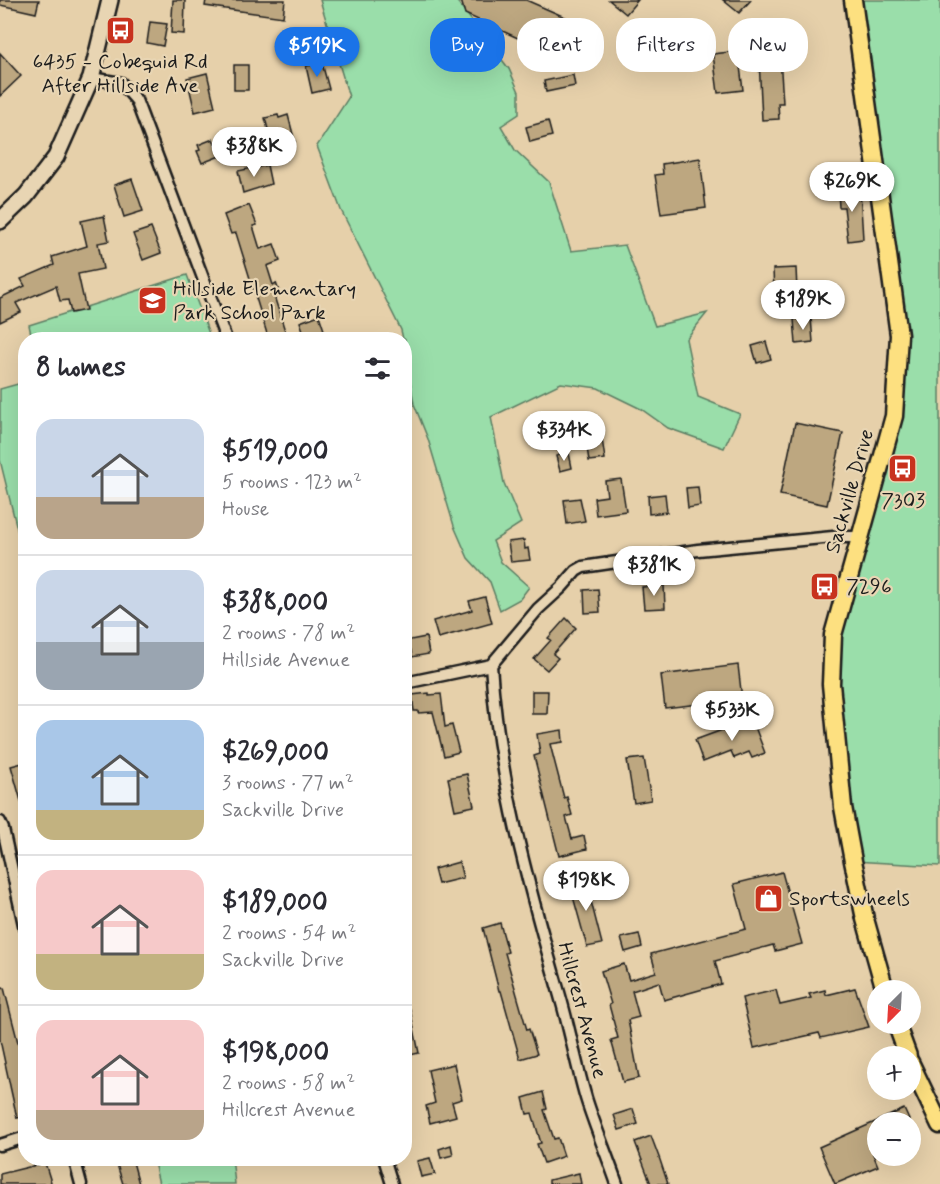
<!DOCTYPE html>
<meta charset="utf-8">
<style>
body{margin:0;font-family:Mynerve,sans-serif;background:#f7f7f7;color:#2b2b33;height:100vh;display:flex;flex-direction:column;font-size:22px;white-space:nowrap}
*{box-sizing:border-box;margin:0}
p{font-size:20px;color:#7c7c81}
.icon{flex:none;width:33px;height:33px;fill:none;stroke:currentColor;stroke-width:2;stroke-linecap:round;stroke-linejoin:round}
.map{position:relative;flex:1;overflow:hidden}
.drawer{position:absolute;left:18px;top:332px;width:394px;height:834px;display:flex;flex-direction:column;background:#fff;border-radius:24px;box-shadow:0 6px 24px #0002}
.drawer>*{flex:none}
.hud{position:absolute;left:430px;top:18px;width:418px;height:54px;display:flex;gap:12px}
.needle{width:39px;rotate:204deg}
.tools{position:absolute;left:867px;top:980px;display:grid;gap:12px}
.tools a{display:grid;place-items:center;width:54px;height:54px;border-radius:50%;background:#fff;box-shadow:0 6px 24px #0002;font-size:30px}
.price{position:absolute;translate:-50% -51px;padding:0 14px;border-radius:21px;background:#fff;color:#222;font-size:20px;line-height:39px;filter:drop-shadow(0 2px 3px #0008)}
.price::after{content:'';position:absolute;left:50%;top:36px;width:18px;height:14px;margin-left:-9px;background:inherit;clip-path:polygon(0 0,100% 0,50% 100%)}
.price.current{background:#1a73e8;color:#fff}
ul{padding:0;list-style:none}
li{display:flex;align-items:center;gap:18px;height:150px;padding:0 18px}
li+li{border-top:2px solid #e1e1e2}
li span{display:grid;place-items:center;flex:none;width:168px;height:120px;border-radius:18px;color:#555}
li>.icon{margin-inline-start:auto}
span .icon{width:72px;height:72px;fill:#fffc;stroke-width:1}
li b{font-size:26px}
h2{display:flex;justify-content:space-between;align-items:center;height:72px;padding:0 18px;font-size:26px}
.chip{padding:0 21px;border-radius:24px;background:#fff;box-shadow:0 6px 24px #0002;font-size:21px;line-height:54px}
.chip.current{background:#1a73e8;color:#fff}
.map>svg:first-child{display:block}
.green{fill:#9adeaa;stroke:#5b7d63;stroke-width:1.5}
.building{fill:#bda780;stroke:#1c1c1c;stroke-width:1.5}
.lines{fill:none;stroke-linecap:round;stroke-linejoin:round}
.minor-casing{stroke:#1c1c1c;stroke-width:15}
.secondary-casing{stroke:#1c1c1c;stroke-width:20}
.primary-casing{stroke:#1c1c1c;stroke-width:21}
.minor{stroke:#e8d5b3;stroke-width:10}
.secondary{stroke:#e8d5b3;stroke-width:15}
.primary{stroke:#fde080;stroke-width:16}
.labels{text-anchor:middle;stroke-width:4.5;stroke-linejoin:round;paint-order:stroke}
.poi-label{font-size:21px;fill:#1c1c1c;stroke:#e8d5b3;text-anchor:start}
.street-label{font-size:21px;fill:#1c1c1c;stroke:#e8d5b3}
</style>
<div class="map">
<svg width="940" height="1184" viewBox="0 0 940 1184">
<rect width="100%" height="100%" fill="#e6d0aa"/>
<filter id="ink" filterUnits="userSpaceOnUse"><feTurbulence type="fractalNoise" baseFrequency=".0167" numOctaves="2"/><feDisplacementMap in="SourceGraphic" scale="12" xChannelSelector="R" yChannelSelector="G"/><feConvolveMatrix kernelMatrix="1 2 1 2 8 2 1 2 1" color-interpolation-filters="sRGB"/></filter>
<g filter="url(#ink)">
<g class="green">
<path d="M320,0H456L509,69L519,92V114L501,126L515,150L549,182L571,251L625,245L655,326L707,313L686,339L698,397L740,414L724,448L668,428L641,409L598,388L561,383L491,417L504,483L521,523L493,541L501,562L529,587L520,599L500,610L490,582L468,558L454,526L428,439L414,404L405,351V339H403L401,330L341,210L317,146L349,97Z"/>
<path d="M853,0H940V866L853,861L833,635L881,468L899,335Z"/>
<path d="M187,275L211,339H32L29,325Z"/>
<path d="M25,382H26L25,561L0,460V389Z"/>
<path d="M153,1158H232L235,1184H159Z"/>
</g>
<g class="building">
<path d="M0,0H39L36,13L0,5Z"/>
<path d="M173,0H185L184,34L171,33Z"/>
<path d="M206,0H285L283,17L205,6Z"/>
<path d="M461,0H526L567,18L551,53L465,14Z"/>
<path d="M609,0H638L626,14Z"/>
<path d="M723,0H751L739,13Z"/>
<path d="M150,22L167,24L163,46L147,43Z"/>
<path d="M776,38L777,57H780L783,103H778L779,119L762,120L758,39Z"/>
<path d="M738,51L743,90L718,93L713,54Z"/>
<path d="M0,53L21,76L0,96Z"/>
<path d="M322,63L329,89L312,93L306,66Z"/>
<rect x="234" y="65" width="14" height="25"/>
<path d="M207,73L215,107L195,112L187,78Z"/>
<path d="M573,75L575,86L546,92L544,81Z"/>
<path d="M278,115L279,118L288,115L295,142L273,148L265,118Z"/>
<path d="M548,121L552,136L530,142L526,127Z"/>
<path d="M213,139L220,156L202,163L197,151L200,150L198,145Z"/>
<path d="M700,158L706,208L661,214L655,175L663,174L662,164Z"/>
<path d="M267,165L271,184L243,193L238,171Z"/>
<path d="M132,179L143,211L124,217L114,185Z"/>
<path d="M860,190L863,239L848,241L844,207H839L838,191Z"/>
<path d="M249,205L257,225L253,226L260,249L274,244L280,261L267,266L273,285L276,283L280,294L274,296L286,334L272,339V335L268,337L236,233L231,234L224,215Z"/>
<path d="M104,216L109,241L98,243L103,269L78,274L86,310L71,313L68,300L60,301L56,286L16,303L21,312L0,322V298L25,286L21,279L54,265L52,257L87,246L81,221Z"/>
<path d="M151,228L161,253L143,260L133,234Z"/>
<path d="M796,268L797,291L774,293L773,269Z"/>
<path d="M319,315L324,330L305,336L300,322Z"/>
<path d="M811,318L813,342L796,344L794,319Z"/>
<path d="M766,342L771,359L757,363L752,346Z"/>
<path d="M795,423L843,433L827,505L780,495Z"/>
<path d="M602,439L605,459L589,461L586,441Z"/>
<path d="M569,453L572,468L560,471L556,456Z"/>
<path d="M621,479L626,511L596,515L594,498L607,496L605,481Z"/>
<path d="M698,487L700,506L688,508L686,488Z"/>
<path d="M665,494L667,512L649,514L648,496Z"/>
<path d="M580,498L585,521L567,524L564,500Z"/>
<path d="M524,540L525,549L528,548L530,560L511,562L508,542Z"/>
<path d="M664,585L665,608L644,609L642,587Z"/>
<path d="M598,589L600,612L585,613L584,590Z"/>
<path d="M485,597L492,623L438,638L433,621L472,610L469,601Z"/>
<path d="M566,618L576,628L553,654L558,658L547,670L534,659L551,640L548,638Z"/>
<path d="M426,637L429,654L412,657L411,650L405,651V641Z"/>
<path d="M738,665L742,699L665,708L661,675Z"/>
<path d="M532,691H548L547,714H532Z"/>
<path d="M429,693V695L441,694L445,727L452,725L459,752L444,756L433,712L418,713V711H414L412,695Z"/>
<path d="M752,719L765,753L752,758L749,752L734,758L731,751L703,762L695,740Z"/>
<path d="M562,730L563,742L550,744L564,798L567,797L572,815L566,817L572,839L584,836L587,849L559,856L534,756L540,754L537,734Z"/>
<path d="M644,758L651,800L634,803L627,760Z"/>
<path d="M26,762V807L23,808L11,766Z"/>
<path d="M467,774L474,806L455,810L448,778Z"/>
<path d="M459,862L463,878L438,884L434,869Z"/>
<path d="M782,872L802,944L775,951L773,945L715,961L721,984L664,1000L659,982L632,991L639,1017L628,1020L639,1078L623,1082L611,1040L618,1038L609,1005L611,1004L601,971L624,964L629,980L656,972L651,954L746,929L734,884Z"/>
<path d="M585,878L602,944L587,947L569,882Z"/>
<path d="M500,923L508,952L505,953L527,1030L529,1029L537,1054L520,1059L501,991H499L483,928Z"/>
<path d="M639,934L642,947L625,952L621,938Z"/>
<path d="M4,988L23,1062L20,1063L26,1086V1116L17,1118L0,1040V989Z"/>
<path d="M855,988L869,1027L821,1038L819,1033L754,1048L742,998L776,990L780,1005L811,998L809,994L825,990L826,995Z"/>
<path d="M405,1009H410L419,1053L405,1056Z"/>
<path d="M454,1064L462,1099L452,1102L456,1116L430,1123L426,1106L435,1103L428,1070Z"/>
<path d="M543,1092L547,1109L544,1110L554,1139L558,1138L564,1156L544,1163L537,1144L541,1143L532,1113L527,1114L523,1098Z"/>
<path d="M633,1109L638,1124L619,1130L614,1115Z"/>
<path d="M904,1109L910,1122H878V1152L873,1154L878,1166L835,1184L819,1147Z"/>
<path d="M651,1136L660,1160L668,1184H651L635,1142Z"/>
<path d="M451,1145L453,1155L441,1158L439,1149Z"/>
<path d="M115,1158H132L139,1184H123Z"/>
<path d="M430,1158L435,1174L421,1177L417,1161Z"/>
<path d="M45,1163L51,1182L49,1184H0V1174Z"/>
<path d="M579,1173L581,1184H549V1180Z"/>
</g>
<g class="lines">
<defs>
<g id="minor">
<path d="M91,78L121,83L136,100L226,339"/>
<path d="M491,665C498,778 529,888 560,996C570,1030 576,1064 586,1098C595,1127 607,1155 617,1184"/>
<path d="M405,683L491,665L538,609L562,587L576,571L583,567L698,550L833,537H860"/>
<path d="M0,822L3,829L26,934"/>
<path d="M0,1145L26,1137"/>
<path d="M74,1158L81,1184"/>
<path d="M384,1158L392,1184"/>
</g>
<path id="secondary" d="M0,221L26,196L56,157L91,78L110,0"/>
<g id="primary">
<path d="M853,0L899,335L894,416L833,635L831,684L843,807L853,861L865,919L885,990"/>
<path d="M896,1023L908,1056"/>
<path d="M910,1062L940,1125"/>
</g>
</defs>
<use href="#minor" class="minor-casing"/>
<use href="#secondary" class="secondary-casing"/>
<use href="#primary" class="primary-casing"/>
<use href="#minor" class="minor"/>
<use href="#secondary" class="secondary"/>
<use href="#primary" class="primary"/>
</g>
</g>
<defs>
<symbol id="bus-square" viewBox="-11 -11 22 22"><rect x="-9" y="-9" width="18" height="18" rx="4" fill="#c8321e" stroke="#e8d5b3"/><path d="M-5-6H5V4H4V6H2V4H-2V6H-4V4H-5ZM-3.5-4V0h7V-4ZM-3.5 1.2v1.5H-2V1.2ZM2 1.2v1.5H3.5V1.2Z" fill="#fff"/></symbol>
<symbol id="school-square" viewBox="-11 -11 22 22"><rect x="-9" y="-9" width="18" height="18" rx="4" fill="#c8321e" stroke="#e8d5b3"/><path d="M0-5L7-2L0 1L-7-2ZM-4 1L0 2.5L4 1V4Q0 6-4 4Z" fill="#fff"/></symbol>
<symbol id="shop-square" viewBox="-11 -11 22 22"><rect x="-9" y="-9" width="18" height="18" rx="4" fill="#c8321e" stroke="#e8d5b3"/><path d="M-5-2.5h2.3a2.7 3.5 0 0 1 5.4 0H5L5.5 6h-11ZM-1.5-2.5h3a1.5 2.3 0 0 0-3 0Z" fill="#fff"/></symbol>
</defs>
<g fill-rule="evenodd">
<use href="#bus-square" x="104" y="14" width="33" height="33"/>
<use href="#school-square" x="136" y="284" width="33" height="33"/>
<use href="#bus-square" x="886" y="452" width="33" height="33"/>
<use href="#bus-square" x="808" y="570" width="33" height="33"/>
<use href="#shop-square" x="752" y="882" width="33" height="33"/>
</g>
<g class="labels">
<g class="poi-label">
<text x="120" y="68" text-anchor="middle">6435 - Cobequid Rd<tspan x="120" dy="24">After Hillside Ave</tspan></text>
<text x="173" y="295">Hillside Elementary<tspan x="173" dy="24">Park School Park</tspan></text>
<text x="903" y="507" text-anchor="middle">7303</text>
<text x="846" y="593">7296</text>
<text x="789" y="905">Sportswheels</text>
</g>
<g class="street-label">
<text transform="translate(849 491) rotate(-74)" y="7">Sackville Drive</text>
<text transform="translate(583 1010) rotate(75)" y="7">Hillcrest Avenue</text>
</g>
</g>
</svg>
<div class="tools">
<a><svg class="needle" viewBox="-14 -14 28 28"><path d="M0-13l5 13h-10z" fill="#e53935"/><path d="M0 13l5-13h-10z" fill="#7c7c81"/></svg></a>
<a>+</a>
<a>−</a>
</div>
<b class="price current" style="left:317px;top:78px">$519K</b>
<b class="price" style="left:254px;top:178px">$388K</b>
<b class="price" style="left:852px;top:213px">$269K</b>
<b class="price" style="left:803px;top:331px">$189K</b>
<b class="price" style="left:564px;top:462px">$334K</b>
<b class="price" style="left:654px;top:597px">$381K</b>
<b class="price" style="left:732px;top:742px">$533K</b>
<b class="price" style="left:586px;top:912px">$198K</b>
<div class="hud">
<a class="chip current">Buy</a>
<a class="chip">Rent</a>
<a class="chip">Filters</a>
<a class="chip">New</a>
</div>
<section class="drawer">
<h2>8 homes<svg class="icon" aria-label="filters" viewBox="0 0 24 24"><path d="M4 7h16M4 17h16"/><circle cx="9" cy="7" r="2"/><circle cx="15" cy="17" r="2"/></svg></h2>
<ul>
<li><span style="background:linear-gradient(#c9d6e8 65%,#b9a48a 0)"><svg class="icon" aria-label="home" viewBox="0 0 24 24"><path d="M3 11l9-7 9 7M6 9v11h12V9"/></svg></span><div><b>$519,000</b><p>5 rooms · 123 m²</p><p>House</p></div></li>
<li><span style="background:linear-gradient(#c9d6e8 60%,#9aa5b1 0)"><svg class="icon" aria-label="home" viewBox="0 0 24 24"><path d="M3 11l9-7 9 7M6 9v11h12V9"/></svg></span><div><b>$388,000</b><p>2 rooms · 78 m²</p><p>Hillside Avenue</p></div></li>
<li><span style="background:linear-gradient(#a9c7e8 75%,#c2b280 0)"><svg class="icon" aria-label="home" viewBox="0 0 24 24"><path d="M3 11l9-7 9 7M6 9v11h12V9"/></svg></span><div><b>$269,000</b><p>3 rooms · 77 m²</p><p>Sackville Drive</p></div></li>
<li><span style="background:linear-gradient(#f6c9c9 70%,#c2b280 0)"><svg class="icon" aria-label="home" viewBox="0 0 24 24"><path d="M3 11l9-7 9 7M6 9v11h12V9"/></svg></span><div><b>$189,000</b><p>2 rooms · 54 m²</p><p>Sackville Drive</p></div></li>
<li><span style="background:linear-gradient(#f6c9c9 75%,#b9a48a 0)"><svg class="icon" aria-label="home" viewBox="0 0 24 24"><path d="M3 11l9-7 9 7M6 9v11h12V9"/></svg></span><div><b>$198,000</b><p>2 rooms · 58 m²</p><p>Hillcrest Avenue</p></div></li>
</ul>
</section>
</div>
